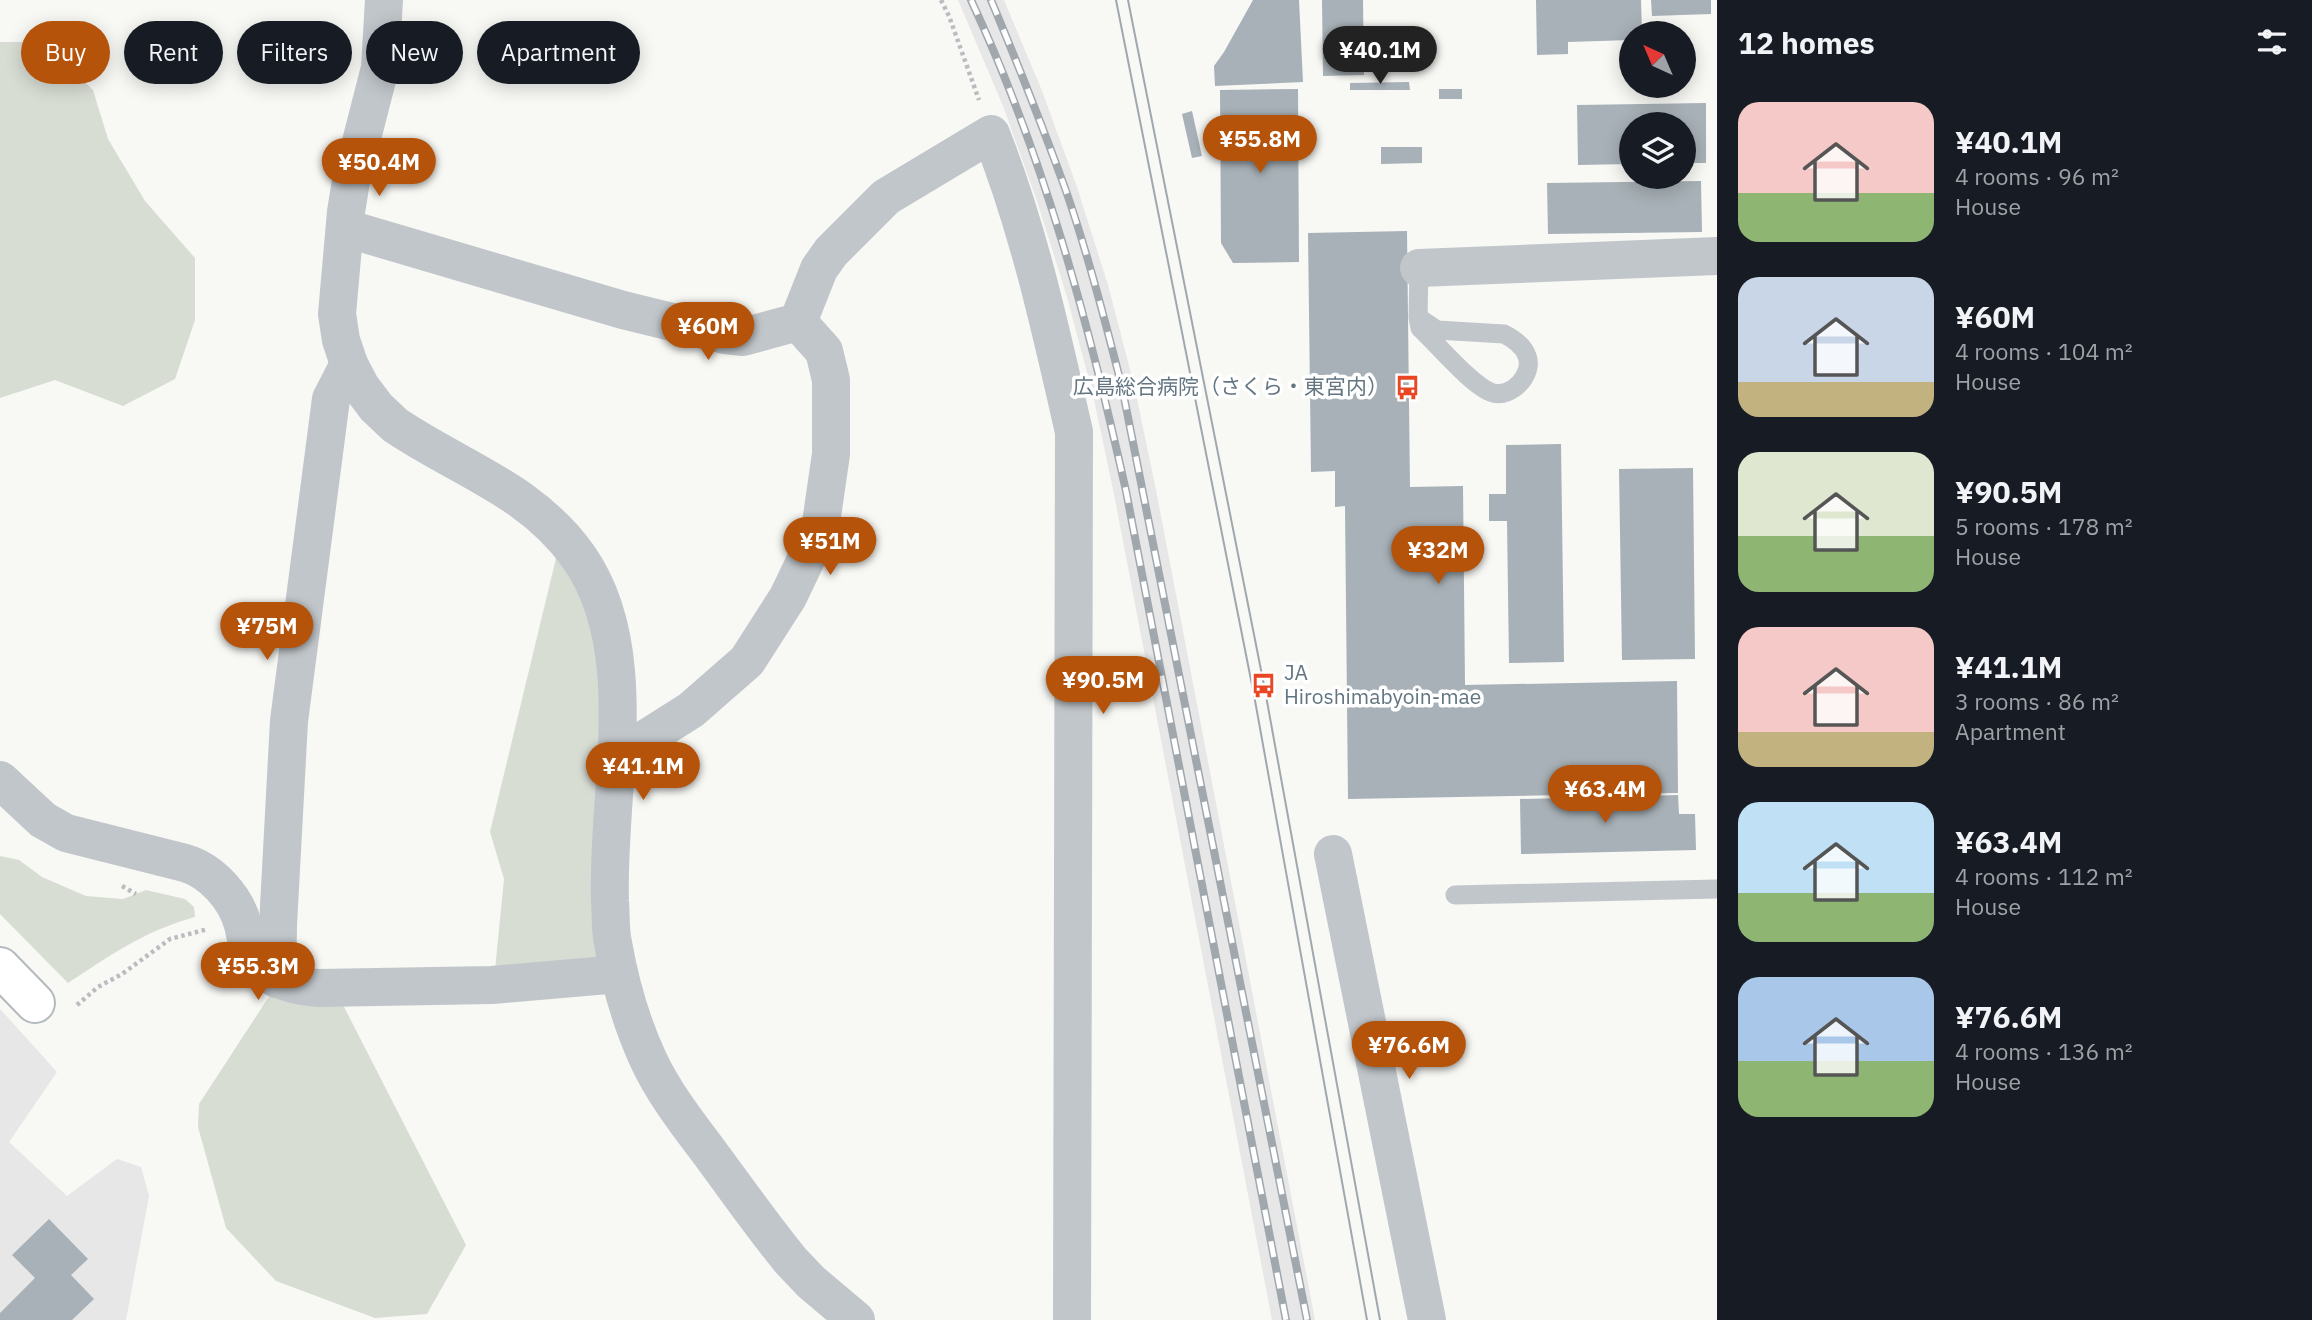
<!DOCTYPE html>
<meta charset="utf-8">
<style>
body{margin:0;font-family:"IBM Plex Sans","Noto Sans JP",sans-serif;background:#20242c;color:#f1f3f6;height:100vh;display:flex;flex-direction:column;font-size:26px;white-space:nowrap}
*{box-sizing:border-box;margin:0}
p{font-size:23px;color:#9ea1a6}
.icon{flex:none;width:38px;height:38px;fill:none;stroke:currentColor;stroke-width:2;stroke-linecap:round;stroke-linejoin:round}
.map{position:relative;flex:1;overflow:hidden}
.drawer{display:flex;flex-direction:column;background:#171b24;width:595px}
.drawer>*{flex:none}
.guide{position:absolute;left:21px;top:21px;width:665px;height:63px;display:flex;gap:14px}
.needle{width:46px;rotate:316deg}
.tools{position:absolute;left:1619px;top:21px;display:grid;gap:14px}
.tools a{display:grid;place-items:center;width:77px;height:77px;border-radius:50%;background:#171b24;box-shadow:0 4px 18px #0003;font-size:35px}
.price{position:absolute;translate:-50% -60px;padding:0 16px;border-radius:24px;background:#b45309;color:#fff;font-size:23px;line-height:46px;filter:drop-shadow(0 2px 4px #0008)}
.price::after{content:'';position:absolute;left:50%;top:42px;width:21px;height:16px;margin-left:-10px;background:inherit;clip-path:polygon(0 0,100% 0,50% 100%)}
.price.current{background:#222;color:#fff}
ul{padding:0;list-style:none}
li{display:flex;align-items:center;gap:21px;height:175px;padding:0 21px}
li span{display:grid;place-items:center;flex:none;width:196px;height:140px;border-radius:21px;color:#555}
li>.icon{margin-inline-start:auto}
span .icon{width:84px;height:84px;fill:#fffc;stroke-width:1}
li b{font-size:30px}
h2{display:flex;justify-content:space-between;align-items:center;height:84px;padding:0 21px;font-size:30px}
.pill{padding:0 24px;border-radius:32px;background:#171b24;box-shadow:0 4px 18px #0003;font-size:24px;line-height:63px}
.pill.current{background:#b45309;color:#fff}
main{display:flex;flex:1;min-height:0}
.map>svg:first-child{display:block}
.built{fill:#e6e7e6}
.green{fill:#d8ddd4}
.building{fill:#a8b1b7}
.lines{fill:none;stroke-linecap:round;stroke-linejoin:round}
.secondary-casing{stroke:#b3babe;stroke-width:42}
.path{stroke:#b9bdc0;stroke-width:4.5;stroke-dasharray:3.5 3.5;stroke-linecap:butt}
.lane{stroke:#c1c6ca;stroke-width:19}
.street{stroke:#c1c6ca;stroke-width:38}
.secondary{stroke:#fff;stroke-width:38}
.tram{stroke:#a0a8ae;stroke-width:2}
.rail-casing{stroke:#a0a8ae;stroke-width:8}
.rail{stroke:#fff;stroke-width:5;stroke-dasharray:16;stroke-linecap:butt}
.labels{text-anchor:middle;stroke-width:7;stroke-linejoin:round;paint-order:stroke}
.poi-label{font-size:21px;fill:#627581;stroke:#fff;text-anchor:end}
</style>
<main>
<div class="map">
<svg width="1717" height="1320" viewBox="0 0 1717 1320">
<rect width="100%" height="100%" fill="#f8f8f5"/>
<g class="built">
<path d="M958,0H1004L1042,91L1077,187L1108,285L1134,385L1155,485L1315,1320H1272L1114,494L1093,395L1067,297L1037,201L1003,106Z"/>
<path d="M0,1009L57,1072L9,1142L67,1196L117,1159L141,1167L149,1196L126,1320H0Z"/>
</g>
<g class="green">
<path d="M0,42H43L93,90L108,139L145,201L195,258V320L175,379L123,406L55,380L0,398Z"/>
<path d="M558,550L598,626L605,967L495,970L504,879L490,832Z"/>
<path d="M0,856L19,860L42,877L86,896L123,899L146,890L185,899L194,907L195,917C144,931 111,955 68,983L0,914Z"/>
<path d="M272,992L341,1001L466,1245L427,1314L375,1318L276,1281L226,1228L198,1127L199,1104Z"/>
</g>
<g class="building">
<path d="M1253,0H1299L1303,82L1215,86L1214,66L1224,52Z"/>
<path d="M1322,0H1363L1364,75L1323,76Z"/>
<path d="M1536,0H1641L1642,33H1631V40L1568,42V54L1537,55Z"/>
<path d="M1651,0H1711V14L1652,16Z"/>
<path d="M1409,82L1410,90H1350V83Z"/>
<path d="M1298,89L1299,262L1233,263L1221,243L1220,90Z"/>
<rect x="1439" y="89" width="23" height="10"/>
<path d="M1706,103V163H1684V124H1631V164L1578,165L1577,105Z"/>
<path d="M1192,111L1202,156L1192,158L1182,114Z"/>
<path d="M1381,147H1422V163L1381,164Z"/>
<path d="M1701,181L1702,232L1548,234L1547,183Z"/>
<path d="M1407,231L1410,487L1463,486L1465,685L1677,681L1678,793L1348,799L1345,506L1335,507V471L1311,472L1308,233Z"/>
<path d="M1561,444L1564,662L1509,663L1507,521H1489V494H1506V445Z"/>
<path d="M1693,468L1695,659L1622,660L1619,469Z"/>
<path d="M1678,795L1679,814H1695L1696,850L1521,854L1520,799Z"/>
<path d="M49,1219L88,1259L71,1275L94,1299L72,1320H0V1313L35,1278L12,1255Z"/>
</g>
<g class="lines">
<defs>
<path id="secondary" d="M0,967L35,1003"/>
</defs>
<use href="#secondary" class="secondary-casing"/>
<g class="path">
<path d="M941,0L949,16L979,100"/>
<path d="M122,886L136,894"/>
<path d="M77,1005L98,987L122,974L170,939L208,929"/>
</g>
<g class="lane">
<path d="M1418,317L1437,330L1504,334C1514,339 1523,345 1527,356C1534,374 1512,398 1493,393C1473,387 1437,344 1420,328L1418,317L1419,268"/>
<path d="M1455,895L1717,889"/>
</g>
<g class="street">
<path d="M384,0L380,68L351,181L346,212L337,314L341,340L349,364L361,387L376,407L395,425C460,469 530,489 578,556C645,650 606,791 610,901C611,915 610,930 613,943C620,983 631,1022 648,1059C664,1094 689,1125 712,1156C738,1191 763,1227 791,1261L811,1282L856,1320"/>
<path d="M345,228L623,310L725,335L743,337L798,322L819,269L831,252L886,197L991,134C1029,230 1051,331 1074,432L1072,1320"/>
<path d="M1419,268L1717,256"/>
<path d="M615,758L691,710L747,661L788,597L820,530L831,454V380L824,351L798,322"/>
<path d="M0,780L43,820L66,833L185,863C212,871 236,898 243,925C246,937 247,951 254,961C268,980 297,987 319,988L492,985L619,974"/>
<path d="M1333,854L1427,1320"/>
<path d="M277,979L278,925L289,721L331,399L349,364"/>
</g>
<use href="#secondary" class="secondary"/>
<g class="tram">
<path d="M1116,0L1254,695L1367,1320"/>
<path d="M1128,0L1264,685L1380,1320"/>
</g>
<defs>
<g id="rail">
<path d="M971,0C1044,156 1089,324 1126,491L1286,1320"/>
<path d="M991,0C1017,62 1042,125 1065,188C1088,254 1105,321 1122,387L1307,1320"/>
</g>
</defs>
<use href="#rail" class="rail-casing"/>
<use href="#rail" class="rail"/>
</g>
<defs>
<symbol id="bus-bare" viewBox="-9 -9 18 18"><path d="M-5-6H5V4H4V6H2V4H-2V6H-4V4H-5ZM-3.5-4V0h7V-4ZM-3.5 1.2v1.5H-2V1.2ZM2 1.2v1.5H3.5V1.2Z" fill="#e94624" stroke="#fff" stroke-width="2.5" paint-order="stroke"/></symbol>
</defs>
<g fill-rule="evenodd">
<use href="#bus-bare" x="1390" y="370" width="35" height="35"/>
<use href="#bus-bare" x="1246" y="668" width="35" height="35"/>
</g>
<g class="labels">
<g class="poi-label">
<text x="1388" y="394">広島総合病院（さくら・東宮内）</text>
<text x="1284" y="680" text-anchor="start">JA<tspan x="1284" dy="24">Hiroshimabyoin-mae</tspan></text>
</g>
</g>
</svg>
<div class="tools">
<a><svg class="needle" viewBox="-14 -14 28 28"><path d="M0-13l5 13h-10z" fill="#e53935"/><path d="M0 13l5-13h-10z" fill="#9ea1a6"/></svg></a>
<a><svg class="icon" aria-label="layers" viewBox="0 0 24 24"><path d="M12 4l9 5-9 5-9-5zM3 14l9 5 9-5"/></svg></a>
</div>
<b class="price current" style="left:1380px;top:86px">¥40.1M</b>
<b class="price" style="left:1260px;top:175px">¥55.8M</b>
<b class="price" style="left:379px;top:198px">¥50.4M</b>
<b class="price" style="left:708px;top:362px">¥60M</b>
<b class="price" style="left:830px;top:577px">¥51M</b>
<b class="price" style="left:1438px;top:586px">¥32M</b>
<b class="price" style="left:267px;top:662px">¥75M</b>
<b class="price" style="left:1103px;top:716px">¥90.5M</b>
<b class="price" style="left:643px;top:802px">¥41.1M</b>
<b class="price" style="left:1605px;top:825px">¥63.4M</b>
<b class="price" style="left:258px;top:1002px">¥55.3M</b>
<b class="price" style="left:1409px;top:1081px">¥76.6M</b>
<div class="guide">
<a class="pill current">Buy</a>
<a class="pill">Rent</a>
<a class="pill">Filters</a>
<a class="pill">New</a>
<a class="pill">Apartment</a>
</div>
</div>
<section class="drawer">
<h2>12 homes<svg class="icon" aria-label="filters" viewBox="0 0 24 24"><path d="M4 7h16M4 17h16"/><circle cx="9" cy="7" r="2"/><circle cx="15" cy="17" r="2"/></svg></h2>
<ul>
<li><span style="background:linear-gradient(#f6c9c9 65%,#8fb573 0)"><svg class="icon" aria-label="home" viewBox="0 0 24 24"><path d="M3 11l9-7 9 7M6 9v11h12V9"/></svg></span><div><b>¥40.1M</b><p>4 rooms · 96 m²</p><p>House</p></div></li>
<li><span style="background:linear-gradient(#c9d6e8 75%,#c2b280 0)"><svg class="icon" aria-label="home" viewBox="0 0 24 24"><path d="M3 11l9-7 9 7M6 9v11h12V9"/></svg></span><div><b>¥60M</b><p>4 rooms · 104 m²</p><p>House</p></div></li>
<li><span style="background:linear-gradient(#dfe7d0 60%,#8fb573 0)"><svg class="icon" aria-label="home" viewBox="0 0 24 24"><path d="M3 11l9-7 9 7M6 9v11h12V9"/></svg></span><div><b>¥90.5M</b><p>5 rooms · 178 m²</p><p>House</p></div></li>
<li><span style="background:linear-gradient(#f6c9c9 75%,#c2b280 0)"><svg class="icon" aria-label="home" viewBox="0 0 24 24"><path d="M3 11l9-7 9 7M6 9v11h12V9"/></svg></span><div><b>¥41.1M</b><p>3 rooms · 86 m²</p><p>Apartment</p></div></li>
<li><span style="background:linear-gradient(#bfe0f5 65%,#8fb573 0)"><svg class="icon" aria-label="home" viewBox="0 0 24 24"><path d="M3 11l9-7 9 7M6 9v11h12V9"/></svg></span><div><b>¥63.4M</b><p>4 rooms · 112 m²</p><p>House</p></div></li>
<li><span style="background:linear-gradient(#a9c7e8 60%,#8fb573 0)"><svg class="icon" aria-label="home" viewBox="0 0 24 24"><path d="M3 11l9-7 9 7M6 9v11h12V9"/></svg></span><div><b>¥76.6M</b><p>4 rooms · 136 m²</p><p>House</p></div></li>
</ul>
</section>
</main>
